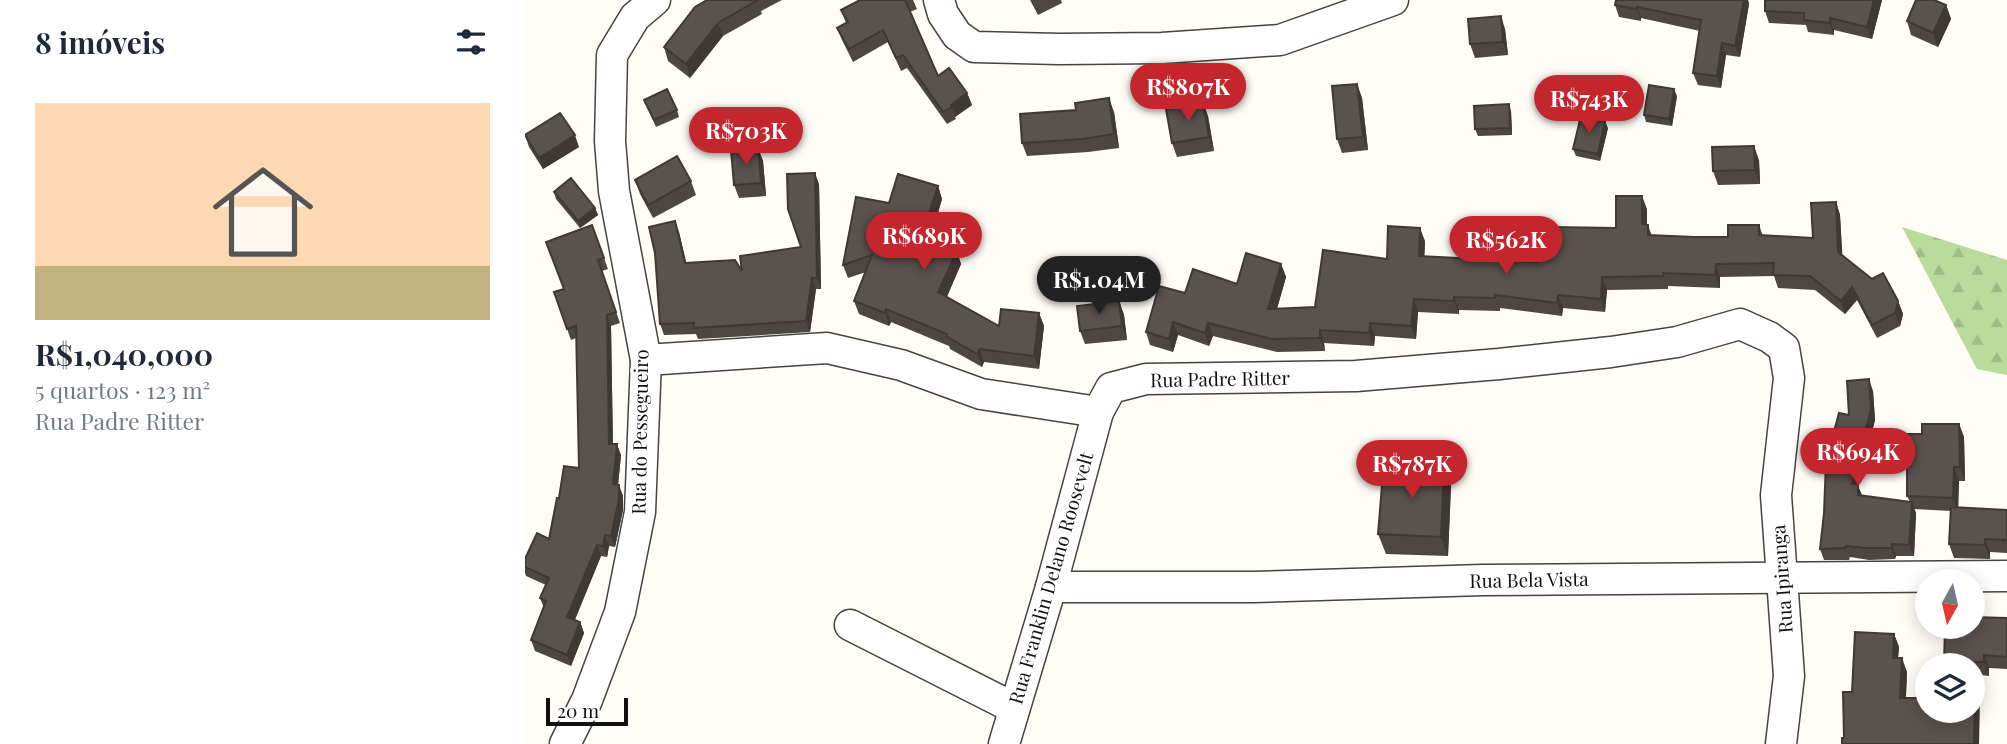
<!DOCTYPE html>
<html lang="pt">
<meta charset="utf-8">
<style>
body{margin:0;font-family:"Playfair Display",serif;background:#f2f2f3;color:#1f2937;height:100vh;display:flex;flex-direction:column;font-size:26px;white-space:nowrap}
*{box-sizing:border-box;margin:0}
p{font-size:23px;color:#747a83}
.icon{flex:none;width:38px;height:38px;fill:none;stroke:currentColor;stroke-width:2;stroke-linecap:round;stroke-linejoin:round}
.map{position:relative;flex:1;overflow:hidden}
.drawer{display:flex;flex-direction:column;background:#fff;width:525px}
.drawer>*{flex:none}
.needle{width:46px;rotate:188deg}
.buttons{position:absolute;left:1390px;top:569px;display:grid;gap:14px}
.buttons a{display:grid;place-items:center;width:70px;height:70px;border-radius:50%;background:#fff;box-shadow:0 4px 18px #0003;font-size:35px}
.scale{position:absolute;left:21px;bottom:18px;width:82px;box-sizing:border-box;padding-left:7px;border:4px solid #111;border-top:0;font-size:19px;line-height:24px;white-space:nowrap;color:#111;-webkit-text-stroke:5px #fff;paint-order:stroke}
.price{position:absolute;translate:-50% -60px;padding:0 16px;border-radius:24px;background:#c4262e;color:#fff;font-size:23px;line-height:46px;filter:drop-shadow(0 2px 4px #0008)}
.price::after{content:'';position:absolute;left:50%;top:42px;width:21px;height:16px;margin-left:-10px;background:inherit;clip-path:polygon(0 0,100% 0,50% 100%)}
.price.selected{background:#222;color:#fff}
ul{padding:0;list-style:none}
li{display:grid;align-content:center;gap:14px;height:371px;padding:0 35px}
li+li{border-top:2px solid #e0e1e3}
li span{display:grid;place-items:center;height:217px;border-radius:0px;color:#555}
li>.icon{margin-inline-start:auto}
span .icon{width:126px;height:126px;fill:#fffc;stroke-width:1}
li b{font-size:30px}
h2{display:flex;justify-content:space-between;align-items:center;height:84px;padding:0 35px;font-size:30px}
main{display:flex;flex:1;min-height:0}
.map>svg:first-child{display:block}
.forest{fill:url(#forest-firs)}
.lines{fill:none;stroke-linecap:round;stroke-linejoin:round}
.minor-casing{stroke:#444;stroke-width:33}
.minor{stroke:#fff;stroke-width:30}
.wall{fill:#4d4742}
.shaded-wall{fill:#3f3936}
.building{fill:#5a524d;stroke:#3f3936;stroke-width:2}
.labels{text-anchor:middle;stroke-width:7;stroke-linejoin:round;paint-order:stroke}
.street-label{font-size:19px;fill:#111;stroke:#fff}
</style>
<main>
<section class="drawer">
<h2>8 imóveis<svg class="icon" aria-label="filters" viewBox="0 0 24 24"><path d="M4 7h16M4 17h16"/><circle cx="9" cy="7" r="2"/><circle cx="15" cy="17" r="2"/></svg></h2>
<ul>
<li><span style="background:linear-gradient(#ffd9b3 75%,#c2b280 0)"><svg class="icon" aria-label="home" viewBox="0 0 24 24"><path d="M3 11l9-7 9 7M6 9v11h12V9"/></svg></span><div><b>R$1,040,000</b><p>5 quartos · 123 m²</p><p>Rua Padre Ritter</p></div></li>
</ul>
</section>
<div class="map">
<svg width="1482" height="744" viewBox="0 0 1482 744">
<defs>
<pattern id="forest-firs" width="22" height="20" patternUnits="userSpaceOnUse" patternTransform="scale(1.75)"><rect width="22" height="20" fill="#b9dc9c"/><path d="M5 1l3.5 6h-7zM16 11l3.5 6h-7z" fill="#9ebc85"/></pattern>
</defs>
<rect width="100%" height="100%" fill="#fffdf5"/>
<path class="forest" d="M1377,227L1482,260V375L1452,369Z"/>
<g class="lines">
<defs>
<g id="minor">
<path d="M414,0L418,14L432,35L449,47L535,49L637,48L755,40L868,0"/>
<path d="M121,360L302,348L376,365L456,394L573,412"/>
<path d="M526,587H729L958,580L1482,576"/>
<path d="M325,625L489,708"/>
<path d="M40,744L62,700L95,612L115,512L121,360L89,191L85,141L87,55L110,17L130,0"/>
<path d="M479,744L526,587L573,412L586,388L621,379L831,376L974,364L1086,352L1152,342L1215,324L1244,337L1259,348L1264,378L1251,495L1264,676L1256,744"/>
</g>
</defs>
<use href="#minor" class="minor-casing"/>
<use href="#minor" class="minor"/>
</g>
<g class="wall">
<path d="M182,0H257L236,11L237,14L198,36L165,78L143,61L139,47Z"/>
<path d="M335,0H388L392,9L385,12L413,76L442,93L447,105L430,117L431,119L422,124L382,68L376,71L363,42L328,62L317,40L312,28L321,23L316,10Z"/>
<path d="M505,0H536L537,3L513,15Z"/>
<path d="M1091,0H1223L1224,4L1215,57L1201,55L1196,88L1173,85L1168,73L1175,31L1116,18V21L1094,17L1090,5Z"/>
<path d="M1240,0H1357L1347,39L1309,30V35L1283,32L1281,25L1244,23L1240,11Z"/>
<path d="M1421,5L1426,19L1413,47L1386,35L1382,21Z"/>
<path d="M980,29L983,55L950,58L945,44Z"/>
<path d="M832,84L837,98L843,150L817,153L812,139Z"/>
<path d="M1152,96L1147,126L1121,122L1119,115Z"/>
<path d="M122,107L152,110L154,117L131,127Z"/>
<path d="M551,110L589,112L594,148L563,152L502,156L497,143Z"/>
<path d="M986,111L987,135L953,136L950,129Z"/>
<path d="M683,116L689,151L652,157L647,143Z"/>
<path d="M1083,128L1075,161L1051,156L1048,149Z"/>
<path d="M0,135L54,147L18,169L4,147Z"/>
<path d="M233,148L238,161L241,196L214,198L209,185Z"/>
<path d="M1234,160L1235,184L1193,185L1188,171Z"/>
<path d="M110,180L166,181L171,195L128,218L115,194Z"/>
<path d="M294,184L296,289H291L285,332L173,339L171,334L139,335L135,324L154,232L161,263L217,271L276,247Z"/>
<path d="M413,186L417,199L410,223L430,233L435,246L432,252L436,264L422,297L474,326L514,313L519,326L514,369L459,362L457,367L425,349L424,346L366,322L364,326L334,314L329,301L341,272L323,278L318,265L364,203Z"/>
<path d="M29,192L70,208L73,215L55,228L31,199Z"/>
<path d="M1311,202L1315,215L1317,255L1373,301L1378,314L1375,326L1352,338L1332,300L1320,314L1290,290L1253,288L1249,276L1195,277V288L1143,286V289L1082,290L1080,312L1038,308L1037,316L975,308V311L934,310V314L893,312L891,339L850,336L849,346L799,343L800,351L752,352L688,336L684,346L653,335L648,352L625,345L621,332L660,293L712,284L756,264L761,277L752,309L790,307L862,259L900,241L899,257L1013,262L1024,241L1091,228L1122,209V225H1123L1127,236L1203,237L1234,225L1238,236L1288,238Z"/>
<path d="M67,225L83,269L77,271L95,323L86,326L88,444L96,455L93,485L98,496V510L90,547L84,546L82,557L76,556L50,620L55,622L59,633L46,666L10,651L6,640L19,608L15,598L21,585L1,576L0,573V559L24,539L34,498L54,468L51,338L46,340L29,292L39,289Z"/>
<path d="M594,301L599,315L602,340L560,344L555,331Z"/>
<path d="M1348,391L1350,420L1333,486L1337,496L1385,502L1382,496L1397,434L1434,424L1439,437L1440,481H1434L1433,508L1482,510V553L1465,552V559L1429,558L1424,544L1426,511L1389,509L1391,513L1389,556H1371L1370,559L1344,560L1325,557L1324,560H1299L1295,549L1324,415Z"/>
<path d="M926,486L923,556L861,554L853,534Z"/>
<path d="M1482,618V669L1464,668V676L1455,675L1454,744L1319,738L1327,692L1369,634L1374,647L1373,658L1382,672L1381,698L1447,710V665Z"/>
</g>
<g class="shaded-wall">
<path d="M1219,0H1223L1224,4L1215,57L1210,46Z"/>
<path d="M1349,0H1357L1347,39L1342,27Z"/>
<path d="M1421,5L1426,19L1413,47L1408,33Z"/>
<path d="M1112,7L1116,18V21L1112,9Z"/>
<path d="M976,16L980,29L983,55L978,42Z"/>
<path d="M1305,18L1309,30V35L1305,23Z"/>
<path d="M193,23L198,36L165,78L161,64Z"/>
<path d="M1197,43L1201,55L1196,88L1192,76Z"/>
<path d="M832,84L837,98L843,150L838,137Z"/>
<path d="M1149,89L1152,96L1147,126L1144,119Z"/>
<path d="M442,93L447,105L430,117L426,105Z"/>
<path d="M584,98L589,112L594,148L589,134Z"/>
<path d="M678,102L683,116L689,151L684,137Z"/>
<path d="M984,104L986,111L987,135L985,128Z"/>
<path d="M1080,121L1083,128L1075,161L1073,154Z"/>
<path d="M50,135L54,147L18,169L14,158Z"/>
<path d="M1229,146L1234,160L1235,184L1230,170Z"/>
<path d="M233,148L238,161L241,196L236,183Z"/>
<path d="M290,173L294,184L296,289L292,278Z"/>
<path d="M413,186L417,199L407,233L402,219Z"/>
<path d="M1117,196L1122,209V237L1117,224Z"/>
<path d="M1311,202L1315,215L1318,265L1313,252Z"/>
<path d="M70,208L73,215L55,228L53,221Z"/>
<path d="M150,221L154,232L164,274L160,263Z"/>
<path d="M895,228L900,241L899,269L894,256Z"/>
<path d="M430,233L435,246L432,252L436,264L418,305L413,292L423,247Z"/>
<path d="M756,264L761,277L748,322L743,309Z"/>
<path d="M1191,264L1195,277V288L1190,275Z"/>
<path d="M1077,277L1082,290L1080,312L1076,299Z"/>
<path d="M287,278L291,289L285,332L281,321Z"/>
<path d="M1327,287L1332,300L1320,314L1316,301Z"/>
<path d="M1033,295L1038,308L1037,316L1032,303Z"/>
<path d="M929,297L934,310V314L929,301Z"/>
<path d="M889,299L893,312L891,339L886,326Z"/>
<path d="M594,301L599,315L602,340L597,326Z"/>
<path d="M1373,301L1378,314L1375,326L1370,313Z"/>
<path d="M361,309L366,322L364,326L360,313Z"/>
<path d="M514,313L519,326L514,369L509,356Z"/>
<path d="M82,315L86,326L88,455L84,444Z"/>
<path d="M648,322L653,335L648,352L644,339Z"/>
<path d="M683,323L688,336L684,346L680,333Z"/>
<path d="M845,323L850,336L849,346L844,333Z"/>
<path d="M795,330L799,343L800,351L795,338Z"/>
<path d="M455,349L459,362L457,367L452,354Z"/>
<path d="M1344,379L1348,391L1350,420L1333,486L1337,495V506L1327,484Z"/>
<path d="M1434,424L1439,437L1440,481L1435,467Z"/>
<path d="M92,444L96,455L92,495L88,484Z"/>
<path d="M919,466L926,486L923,556L916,537Z"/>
<path d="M1429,467L1434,481L1433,512L1428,498Z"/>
<path d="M94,485L98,496V510L90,547L86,536Z"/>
<path d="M1387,502L1391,513L1389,556L1384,545Z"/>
<path d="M80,535L84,546L82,557L78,546Z"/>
<path d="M1460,539L1465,552V559L1460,545Z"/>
<path d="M1367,544L1371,556L1370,559L1366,548Z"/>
<path d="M72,545L76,556L46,628L42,617Z"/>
<path d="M55,622L59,633L46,666L42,655Z"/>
<path d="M1369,634L1374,647L1372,671L1368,658Z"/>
<path d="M1459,655L1464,668V676L1459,662Z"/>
<path d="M1377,658L1382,672L1380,711L1375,698Z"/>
<path d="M1450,662L1455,675L1454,744H1449Z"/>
</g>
<g class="building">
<path d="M182,0H233L193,23L161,64L139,47L170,7Z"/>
<path d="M335,0H380L413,76L424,68L442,93L426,105L427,107L418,112L378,55L371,58L358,30L324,49L312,28L323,22L316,10Z"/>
<path d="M1091,0H1219L1210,46L1197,43L1192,76L1168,73L1176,20L1112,7V9L1090,5Z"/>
<path d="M1240,0H1349L1342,27L1305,18V23L1279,20V13L1240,11Z"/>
<path d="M1391,0H1409L1421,5L1408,33L1382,21Z"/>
<path d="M976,16L978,42L945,44L943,19Z"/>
<path d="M832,84L838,137L812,139L807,86Z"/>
<path d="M1124,85L1149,89L1144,119L1119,115Z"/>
<path d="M142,89L152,110L129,120L119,100Z"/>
<path d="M584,98L589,134L558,139L497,143L495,114L551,110L550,103Z"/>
<path d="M678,102L684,137L647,143L641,109Z"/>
<path d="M984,104L985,128L950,129L949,106Z"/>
<path d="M35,113L50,135L14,158L0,135Z"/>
<path d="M1056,116L1080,121L1073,154L1048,149Z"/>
<path d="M1229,146L1230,170L1188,171L1187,147Z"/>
<path d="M233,148L236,183L209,185L206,150Z"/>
<path d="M152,156L166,181L123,205L110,180Z"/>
<path d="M290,173L292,278H287L281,321L169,328V323L135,324L130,253L124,227L150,221L160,263L210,260L217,271L215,256L276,247L263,209L262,174Z"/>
<path d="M373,174L413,186L402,219L430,233L423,247L432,251L413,292L474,326L476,309L514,313L509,356L455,349L452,354L421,336L422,334L361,309L360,313L329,301L347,255L318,265L331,197L364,203Z"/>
<path d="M46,178L70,208L53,221L29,192Z"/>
<path d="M1091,196H1117V224L1123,225V235L1169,237H1203V225H1234V235L1288,238L1286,203L1311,202L1313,252L1347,279L1358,273L1373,301L1370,313L1347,325L1327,287L1316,301L1285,276L1248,275L1249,263L1191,264L1190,275L1138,273V276L1077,277L1076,299L1033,295L1032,303L970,295V298L929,297V301L889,299L886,326L845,323L844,333L795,330V338L747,339L683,323L680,333L648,322L644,339L621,332L634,286L660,293L668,269L712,284L721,253L756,264L743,309L790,307L798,250L862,259L863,226L895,228L894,256L1013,262L1014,240L1024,241L1027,227L1091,228Z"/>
<path d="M67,225L79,258L73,260L91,312L82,315L84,444H92L88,484L94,485V499L86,536L80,535L78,546L72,545L42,617L55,622L42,655L6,640L21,601L15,598L24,578L0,567V559L12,533L24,539L32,498H34L39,466L54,468L51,326L42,329L29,292L39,289L21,242Z"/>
<path d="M594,301L597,326L555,331L552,306Z"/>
<path d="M1344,379L1346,409L1327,484H1333V495L1387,502L1384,545L1367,544L1366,548H1340L1321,546L1320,548L1295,549L1299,513L1301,462L1314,413L1324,415L1322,381Z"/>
<path d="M1397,424H1434L1435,467H1429L1428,498L1382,496V434H1397Z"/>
<path d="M859,461L919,466L916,537L853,534Z"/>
<path d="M1426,507L1482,510V540L1460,539V545L1424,544Z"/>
<path d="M1447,617L1482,618V657L1459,655V662H1450L1449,744H1317V738H1319L1318,692H1327L1330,632L1369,634L1368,658H1377L1375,698H1402V710H1447V665H1419L1420,626H1447Z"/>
</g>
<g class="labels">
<g class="street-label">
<text transform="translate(695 379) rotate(-1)" y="7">Rua Padre Ritter</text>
<text transform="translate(115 432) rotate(-89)" y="7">Rua do Pessegueiro</text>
<text transform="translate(526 578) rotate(-74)" y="7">Rua Franklin Delano Roosevelt</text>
<text transform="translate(1257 579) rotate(-94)" y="7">Rua Ipiranga</text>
<text transform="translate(1004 580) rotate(-1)" y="7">Rua Bela Vista</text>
</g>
</g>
</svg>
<div class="buttons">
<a><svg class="needle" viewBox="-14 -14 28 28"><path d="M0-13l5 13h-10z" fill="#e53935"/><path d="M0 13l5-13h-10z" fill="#747a83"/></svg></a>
<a><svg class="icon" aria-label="layers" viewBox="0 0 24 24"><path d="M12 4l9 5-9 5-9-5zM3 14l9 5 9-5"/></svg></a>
</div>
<div class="scale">20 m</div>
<b class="price" style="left:663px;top:123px">R$807K</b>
<b class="price" style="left:1064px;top:135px">R$743K</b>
<b class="price" style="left:221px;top:167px">R$703K</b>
<b class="price" style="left:399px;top:272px">R$689K</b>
<b class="price" style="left:981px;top:276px">R$562K</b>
<b class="price selected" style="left:574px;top:316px">R$1.04M</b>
<b class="price" style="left:1333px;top:488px">R$694K</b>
<b class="price" style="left:887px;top:500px">R$787K</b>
</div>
</main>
